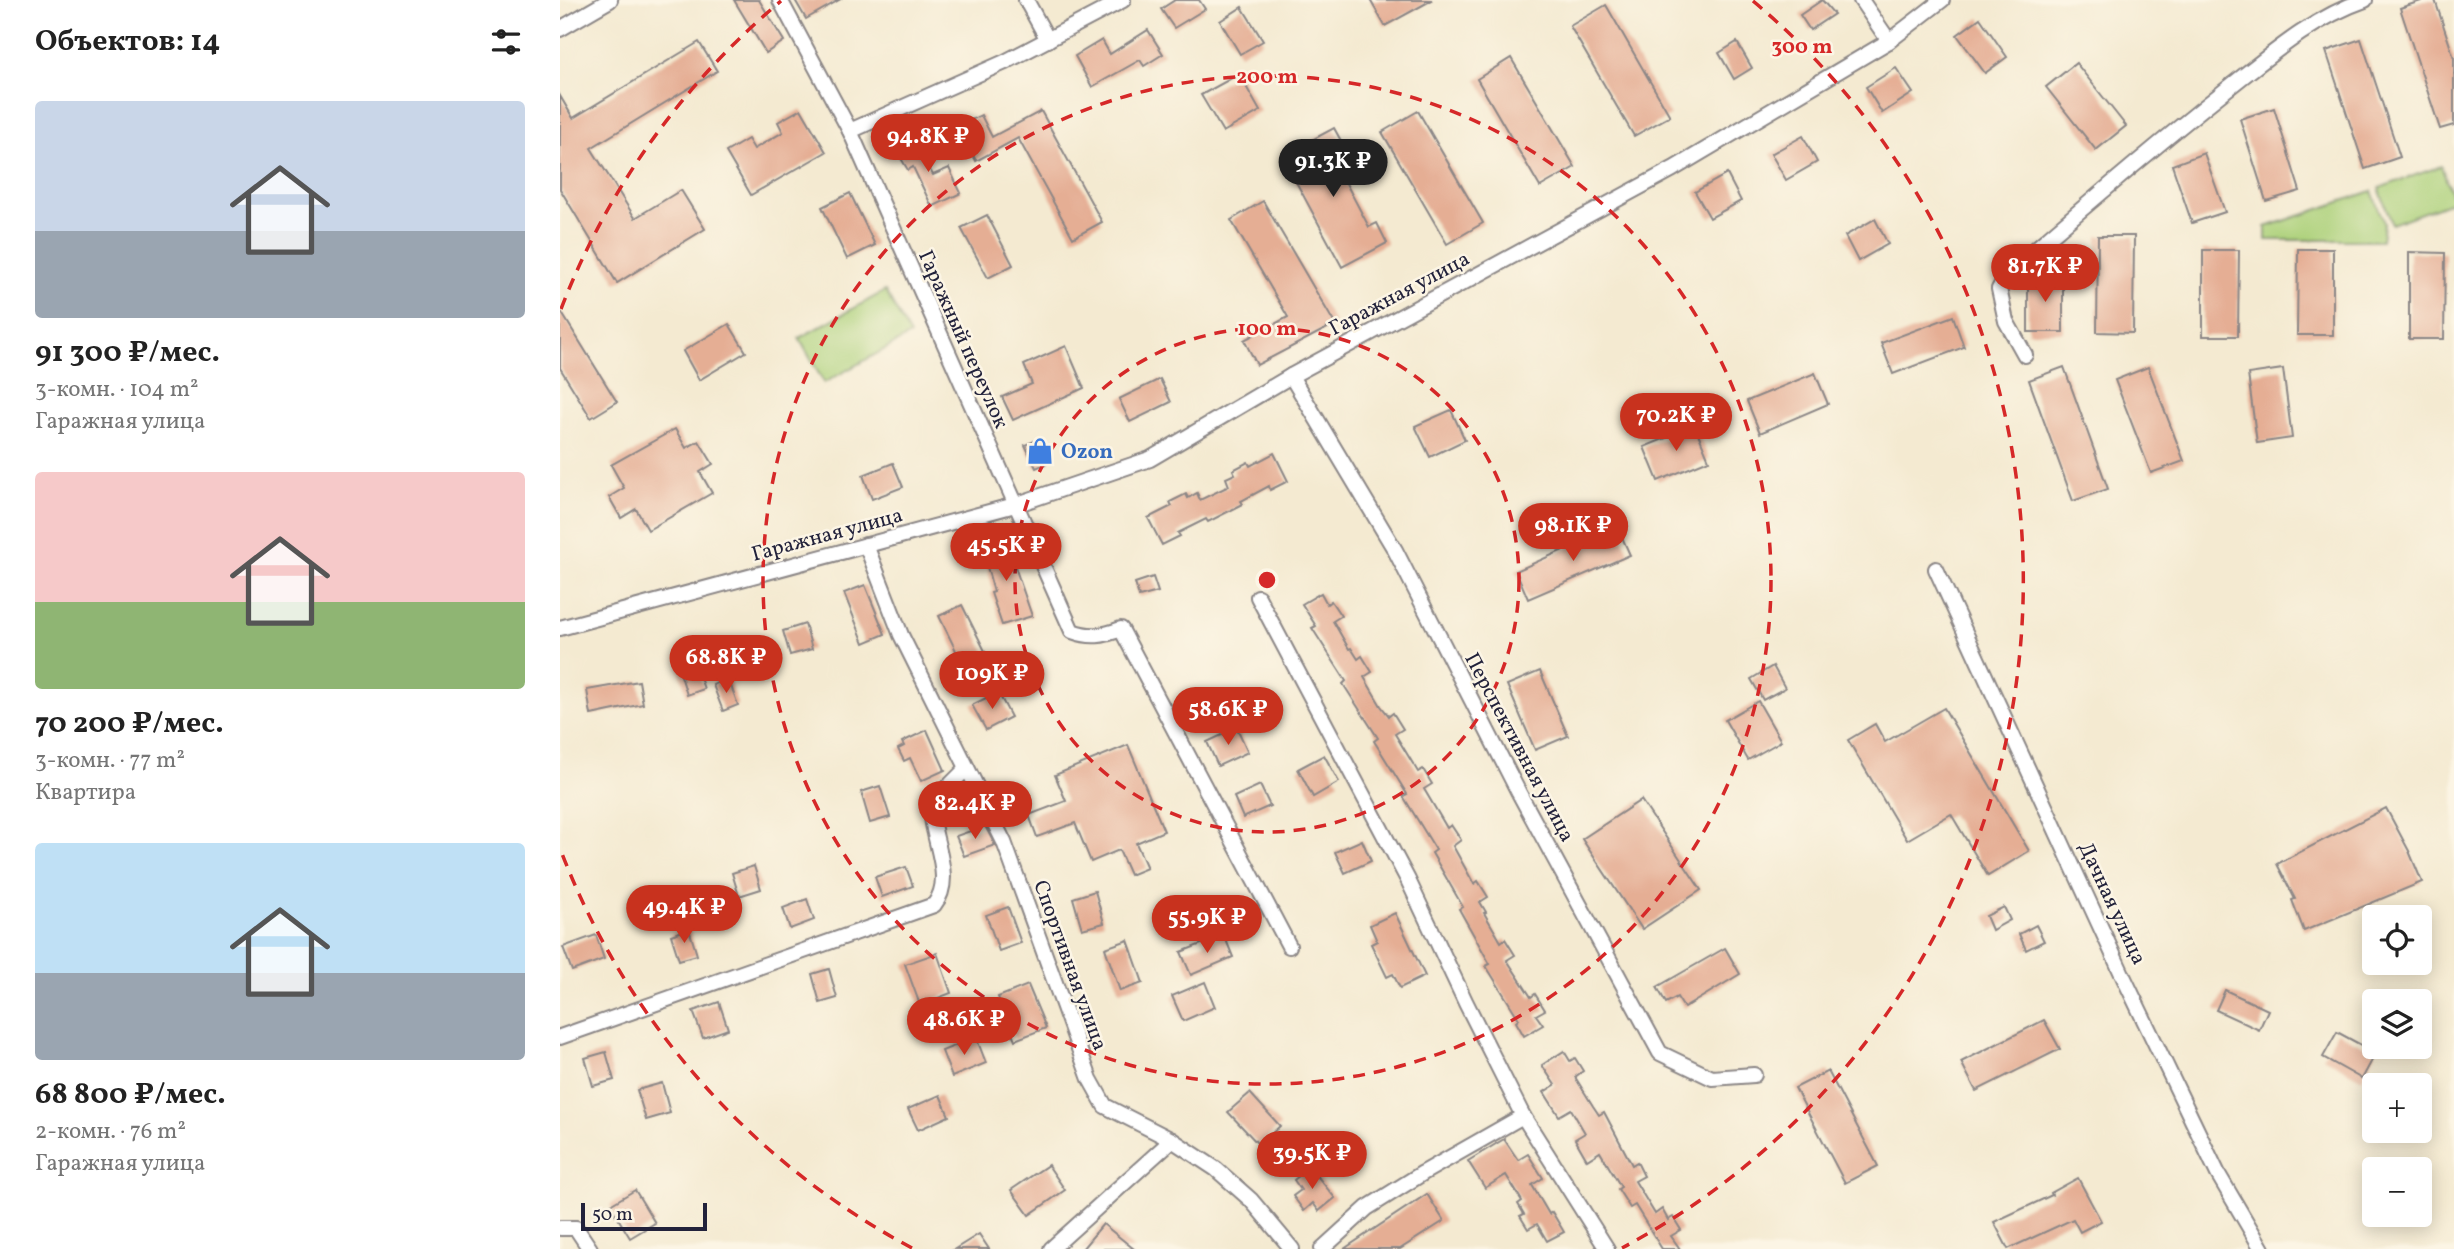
<!DOCTYPE html>
<html lang="ru">
<meta charset="utf-8">
<style>
body{margin:0;font-family:Vollkorn,serif;background:#f2f2f2;color:#222;height:100vh;display:flex;flex-direction:column;font-size:26px;white-space:nowrap}
*{box-sizing:border-box;margin:0}
p{font-size:23px;color:#767676}
.icon{flex:none;width:38px;height:38px;fill:none;stroke:currentColor;stroke-width:2;stroke-linecap:round;stroke-linejoin:round}
.map{position:relative;flex:1;overflow:hidden}
.details{display:flex;flex-direction:column;background:#fff;width:560px}
.details>*{flex:none}
.fabs{position:absolute;left:1802px;top:905px;display:grid;gap:14px}
.fabs a{display:grid;place-items:center;width:70px;height:70px;border-radius:7px;background:#fff;box-shadow:0 4px 18px #0003;font-size:35px}
.scale{position:absolute;left:21px;bottom:18px;width:126px;box-sizing:border-box;padding-left:7px;border:4px solid #22223b;border-top:0;font-size:19px;line-height:24px;white-space:nowrap;color:#22223b;-webkit-text-stroke:5px #fcf5e5;paint-order:stroke}
.price{position:absolute;translate:-50% -60px;padding:0 16px;border-radius:24px;background:#c8321e;color:#fff;font-size:23px;line-height:46px;filter:drop-shadow(0 2px 4px #0008)}
.price::after{content:'';position:absolute;left:50%;top:42px;width:21px;height:16px;margin-left:-10px;background:inherit;clip-path:polygon(0 0,100% 0,50% 100%)}
.price.current{background:#222;color:#fff}
ul{padding:0;list-style:none}
li{display:grid;align-content:center;gap:14px;height:371px;padding:0 35px}
li span{display:grid;place-items:center;height:217px;border-radius:7px;color:#555}
li>.icon{margin-inline-start:auto}
span .icon{width:126px;height:126px;fill:#fffc;stroke-width:1}
li b{font-size:30px}
h2{display:flex;justify-content:space-between;align-items:center;height:84px;padding:0 35px;font-size:30px}
main{display:flex;flex:1;min-height:0}
.map>svg:first-child{display:block}
.green{fill:#add17b;stroke:#687a5b;stroke-width:2}
.building{fill:#e5ae94}
.lines{fill:none;stroke-linecap:round;stroke-linejoin:round}
.street-casing{stroke:#8b8686;stroke-width:18}
.street{stroke:#fff;stroke-width:14}
.ring{fill:none;stroke:#d62828;stroke-width:3.5;stroke-dasharray:12 9}
.labels{text-anchor:middle;stroke-width:5;stroke-linejoin:round;paint-order:stroke}
.street-label{font-size:21px;fill:#22223b;stroke:#fcf5e5}
.shop-label{font-size:21px;font-weight:bold;fill:#366cbe;stroke:#fcf5e5;text-anchor:start}
.centre{fill:#d62828;stroke:#fcf5e5;stroke-width:3.5}
.ring-label{font-size:21px;text-anchor:middle;font-weight:bold;fill:#d62828;stroke:#fcf5e5;stroke-width:5;stroke-linejoin:round;paint-order:stroke}
</style>
<main>
<section class="details">
<h2>Объектов: 14<svg class="icon" aria-label="filters" viewBox="0 0 24 24"><path d="M4 7h16M4 17h16"/><circle cx="9" cy="7" r="2"/><circle cx="15" cy="17" r="2"/></svg></h2>
<ul>
<li><span style="background:linear-gradient(#c9d6e8 60%,#9aa5b1 0)"><svg class="icon" aria-label="home" viewBox="0 0 24 24"><path d="M3 11l9-7 9 7M6 9v11h12V9"/></svg></span><div><b>91 300 ₽/мес.</b><p>3-комн. · 104 m²</p><p>Гаражная улица</p></div></li>
<li><span style="background:linear-gradient(#f6c9c9 60%,#8fb573 0)"><svg class="icon" aria-label="home" viewBox="0 0 24 24"><path d="M3 11l9-7 9 7M6 9v11h12V9"/></svg></span><div><b>70 200 ₽/мес.</b><p>3-комн. · 77 m²</p><p>Квартира</p></div></li>
<li><span style="background:linear-gradient(#bfe0f5 60%,#9aa5b1 0)"><svg class="icon" aria-label="home" viewBox="0 0 24 24"><path d="M3 11l9-7 9 7M6 9v11h12V9"/></svg></span><div><b>68 800 ₽/мес.</b><p>2-комн. · 76 m²</p><p>Гаражная улица</p></div></li>
</ul>
</section>
<div class="map">
<svg width="1894" height="1249" viewBox="0 0 1894 1249">
<rect width="100%" height="100%" fill="#fcf5e5"/>
<filter id="ink" filterUnits="userSpaceOnUse"><feTurbulence type="fractalNoise" baseFrequency=".0143" numOctaves="2"/><feDisplacementMap in="SourceGraphic" scale="14" xChannelSelector="R" yChannelSelector="G"/><feConvolveMatrix kernelMatrix="1 2 1 2 8 2 1 2 1" color-interpolation-filters="sRGB"/></filter>
<filter id="wash" filterUnits="userSpaceOnUse"><feTurbulence type="fractalNoise" baseFrequency=".00686" numOctaves="4" result="noise"/><feDisplacementMap in="SourceGraphic" scale="28" xChannelSelector="R" yChannelSelector="G"/><feGaussianBlur stdDeviation="1.57" result="paint"/><feColorMatrix in="noise" values="0 0 0 0 0 0 0 0 0 0 0 0 0 0 0 0 0 1.4 0 .05"/><feComposite in="paint" operator="in"/></filter>
<g filter="url(#wash)">
<rect width="100%" height="100%" fill="#f4ead1"/>
<g class="green">
<path d="M1881,166L1894,201L1832,224L1819,188Z"/>
<path d="M1812,191L1824,223L1822,240H1706V227Z"/>
<path d="M325,291L350,335L264,383L239,338Z"/>
</g>
<g id="blocks">
<g class="building">
<path d="M174,0H199L224,41L206,53Z"/>
<path d="M235,0H279L246,19Z"/>
<path d="M615,0H639L645,9L614,28L601,9Z"/>
<path d="M810,0H872L825,26Z"/>
<path d="M1262,0L1274,14L1250,30L1240,15Z"/>
<path d="M1864,0H1875L1894,58V125L1880,129L1840,8Z"/>
<path d="M1046,5L1110,116L1074,136L1010,26Z"/>
<path d="M682,7L703,41L680,54L660,21Z"/>
<path d="M1420,18L1447,57L1425,73L1397,35Z"/>
<path d="M588,30L603,54L584,66L580,60L532,87L515,56L542,40L550,54Z"/>
<path d="M1801,39L1840,157L1805,169L1766,51Z"/>
<path d="M139,42L157,71L31,148L75,218L121,190L145,229L57,283L0,189V96L13,118Z"/>
<path d="M1177,42L1192,68L1174,79L1159,53Z"/>
<path d="M951,58L1015,167L980,187L917,79Z"/>
<path d="M1516,63L1566,126L1536,150L1486,87Z"/>
<path d="M1336,68L1353,93L1322,113L1306,87Z"/>
<path d="M679,74L700,111L663,132L641,95Z"/>
<path d="M1714,108L1740,191L1706,201L1680,119Z"/>
<path d="M241,109L266,152L191,195L166,152L188,139L194,149L223,132L218,122Z"/>
<path d="M481,111L542,222L513,238L458,138L416,161L399,126L421,115L432,137Z"/>
<path d="M858,111L923,223L887,244L822,132Z"/>
<path d="M774,128L785,148L771,155L809,227L817,223L827,243L782,267L722,156Z"/>
<path d="M346,131L373,175L389,168L401,193L372,207L353,167L348,170L336,150L343,146L338,135Z"/>
<path d="M1243,136L1257,162L1226,180L1211,154Z"/>
<path d="M1644,153L1665,212L1632,223L1612,165Z"/>
<path d="M1167,174L1181,201L1150,218L1135,192Z"/>
<path d="M290,193L315,245L287,259L262,207Z"/>
<path d="M703,201L775,324L697,365L684,340L728,317L671,220Z"/>
<path d="M427,215L453,265L428,278L401,228Z"/>
<path d="M1315,219L1328,244L1298,261L1285,236Z"/>
<path d="M1538,236H1574L1573,333L1537,332Z"/>
<path d="M1738,249H1773V335H1737Z"/>
<path d="M1643,250H1679L1678,336H1643Z"/>
<path d="M1849,252L1885,253L1884,339H1849Z"/>
<rect x="1468" y="276" width="35" height="56"/>
<path d="M0,310L57,402L31,418L0,368Z"/>
<path d="M1393,316L1404,347L1333,374L1321,343Z"/>
<path d="M169,324L186,352L139,380L123,351Z"/>
<path d="M506,346L524,388L453,420L442,397L472,384L464,365Z"/>
<path d="M1504,367L1548,489L1513,501L1469,380Z"/>
<path d="M1588,367L1624,461L1591,473L1555,380Z"/>
<path d="M1723,369L1732,438L1697,443L1688,374Z"/>
<path d="M1255,373L1268,404L1200,433L1187,401Z"/>
<path d="M600,379L611,402L570,422L559,399Z"/>
<path d="M891,410L905,440L870,457L855,426Z"/>
<path d="M1135,426L1149,460L1098,481L1084,447Z"/>
<path d="M115,429L126,448L139,441L153,464L140,472L152,493L88,530L76,509L61,518L49,497L64,488L51,465Z"/>
<path d="M479,439L490,462L476,468L465,445Z"/>
<path d="M714,453L728,481L710,490L709,486L681,501L683,504L648,522L646,519L618,533L620,536L602,545L588,518L612,506L610,502L626,494L628,498L637,493L640,500L669,486L666,478L675,474L673,470L688,462L690,466Z"/>
<path d="M333,463L343,487L312,499L303,475Z"/>
<path d="M1057,526L1070,555L968,599L956,571Z"/>
<path d="M449,539L455,560L453,561L472,616L442,625L431,593L434,592L421,546Z"/>
<path d="M593,577L598,592L579,597L575,583Z"/>
<path d="M305,585L325,634L304,643L284,593Z"/>
<path d="M761,593L767,604L771,601L781,616L773,621L789,649L791,648L798,659L802,656L812,672L804,677L821,706L829,716L833,713L843,729L835,734L858,772L863,769L872,784L864,789L887,828L891,825L901,840L893,846L914,884L918,881L928,897L920,902L926,912L924,913L941,942L945,939L955,955L947,960L971,997L975,994L985,1010L976,1015L983,1025L964,1036L956,1022L959,1019L926,966L930,964L899,909L903,907L872,853L876,850L843,796L847,794L814,741L818,738L783,684L786,681L752,628L756,626L742,604Z"/>
<path d="M402,605L425,651L402,663L379,616Z"/>
<path d="M245,624L252,649L230,655L223,631Z"/>
<path d="M188,637L199,668L180,675L170,643Z"/>
<path d="M134,661L144,689L127,695L118,666Z"/>
<path d="M1213,666L1225,688L1203,700L1191,679Z"/>
<path d="M980,671L1008,736L975,750L947,685Z"/>
<path d="M168,678L178,705L163,711L153,685Z"/>
<path d="M79,681L83,704L31,715L27,690Z"/>
<path d="M438,692L451,717L426,730L412,705Z"/>
<path d="M1198,701L1221,741L1188,760L1165,720Z"/>
<path d="M1384,708L1469,851L1428,876L1391,814L1347,840L1288,740L1315,724L1325,742Z"/>
<path d="M677,728L688,752L658,766L647,742Z"/>
<path d="M367,730L385,770L361,781L350,758L344,761L338,749L344,746L342,742Z"/>
<path d="M568,745L604,831L576,843L587,868L570,875L559,850L531,862L515,823L477,837L469,815L506,801L495,775Z"/>
<path d="M764,755L779,782L753,797L738,769Z"/>
<path d="M700,785L710,806L683,818L674,797Z"/>
<path d="M320,786L330,817L310,823L301,792Z"/>
<path d="M1081,800L1141,890L1082,929L1022,839Z"/>
<path d="M1826,808L1849,851L1862,882L1744,931L1732,900L1735,899L1717,864Z"/>
<path d="M425,826L435,845L404,856L396,836Z"/>
<path d="M802,840L811,861L785,873L775,852Z"/>
<path d="M194,866L201,889L179,896L172,873Z"/>
<path d="M346,867L353,886L322,897L315,877Z"/>
<path d="M535,891L544,923L522,929L513,898Z"/>
<path d="M247,899L254,920L230,929L223,908Z"/>
<path d="M448,907L461,943L439,951L426,915Z"/>
<path d="M1444,907L1450,920L1432,930L1426,916Z"/>
<path d="M835,913L865,976L840,988L833,974L827,977L811,944L817,941L810,925Z"/>
<path d="M1476,925L1484,941L1466,950L1459,934Z"/>
<path d="M129,929L137,955L119,960L111,935Z"/>
<path d="M36,935L44,959L12,971L3,947Z"/>
<path d="M664,935L673,957L631,975L621,952Z"/>
<path d="M568,940L583,983L560,991L545,948Z"/>
<path d="M1165,948L1180,974L1124,1008L1117,997L1106,1003L1097,987Z"/>
<path d="M377,953L391,993L360,1005L345,964Z"/>
<path d="M269,969L277,998L260,1003L252,974Z"/>
<path d="M645,982L655,1007L623,1021L612,996Z"/>
<path d="M468,985L486,1028L455,1040L438,997Z"/>
<path d="M1665,990L1708,1010L1699,1030L1656,1010Z"/>
<path d="M159,1002L168,1029L143,1038L133,1011Z"/>
<path d="M1484,1020L1500,1049L1416,1091L1401,1062Z"/>
<path d="M1777,1032L1816,1053L1802,1079L1763,1057Z"/>
<path d="M416,1037L426,1063L392,1077L382,1051Z"/>
<path d="M1004,1051L1010,1061L1015,1058L1023,1071L1015,1077L1033,1106L1039,1115L1044,1112L1072,1165L1077,1162L1084,1176L1075,1181L1095,1214L1102,1209L1108,1220L1113,1217L1121,1230L1111,1236L1120,1249H1102L1075,1205L1070,1208L1058,1189L1061,1187L1040,1152L1027,1160L1015,1139L1025,1133L1011,1109L999,1116L984,1092L995,1085L982,1065Z"/>
<path d="M46,1052L54,1080L33,1086L25,1058Z"/>
<path d="M1268,1071L1318,1166L1285,1183L1235,1088Z"/>
<path d="M102,1083L110,1113L86,1120L77,1090Z"/>
<path d="M690,1093L720,1126L699,1145L668,1112Z"/>
<path d="M380,1095L389,1116L358,1130L348,1109Z"/>
<path d="M944,1139L958,1160L968,1154L983,1178L972,1185L989,1214L992,1212L1004,1232L987,1241L977,1224L968,1229L960,1216L964,1214L958,1204L962,1201L946,1175L925,1188L908,1161Z"/>
<path d="M488,1165L505,1190L469,1215L451,1190Z"/>
<path d="M750,1167L775,1198L759,1211L753,1203L744,1211L733,1196L741,1190L734,1180Z"/>
<path d="M1518,1178L1541,1221L1520,1232L1513,1219L1448,1249L1434,1222L1492,1195L1491,1193Z"/>
<path d="M75,1190L95,1223L70,1238L50,1205Z"/>
<path d="M867,1194L884,1221L840,1249H784Z"/>
<path d="M543,1224L574,1249H522Z"/>
<path d="M419,1234L429,1249H395Z"/>
</g>
</g>
</g>
<g filter="url(#ink)">
<use href="#blocks" fill-opacity="0" stroke="#8b8686" stroke-width="2"/>
<g class="lines">
<defs>
<g id="street">
<path d="M220,0L290,131L512,631C531,638 543,636 561,629L729,946"/>
<path d="M466,0L488,40"/>
<path d="M1301,0L1329,41"/>
<path d="M0,29L50,0"/>
<path d="M290,131L445,62L563,0"/>
<path d="M1465,355L1446,321L1439,289L1449,272C1519,211 1589,151 1662,93C1707,58 1750,19 1805,0"/>
<path d="M731,376L835,550L959,793L1100,1053L1152,1078L1194,1075"/>
<path d="M306,545L341,635L444,842L530,1079L545,1106L612,1140L656,1169L691,1200L732,1249"/>
<path d="M1376,569L1563,976L1658,1174L1702,1249"/>
<path d="M698,597L848,880L906,1003L963,1116L1047,1249"/>
<path d="M0,628L455,505L590,459L731,376L1113,169L1329,41L1382,0"/>
<path d="M0,1037L374,905C397,876 368,836 372,803L407,768"/>
<path d="M0,1228H16L30,1249"/>
<path d="M491,1249L612,1140"/>
<path d="M762,1249L807,1208L863,1173L963,1116"/>
</g>
</defs>
<use href="#street" class="street-casing"/>
<use href="#street" class="street"/>
</g>
</g>
<g class="ring">
<circle cx="707" cy="580" r="252"/>
<circle cx="707" cy="580" r="504"/>
<path d="M352 1248A756 756 0 0 1 1 851M1 309A756 756 0 0 1 221 1M1193 1A756 756 0 0 1 1062 1248"/>
</g>
<defs>
<symbol id="shop-bare" viewBox="-9 -9 18 18"><path d="M-5-2.5h2.3a2.7 3.5 0 0 1 5.4 0H5L5.5 6h-11ZM-1.5-2.5h3a1.5 2.3 0 0 0-3 0Z" fill="#3f7fe0" stroke="#fcf5e5" stroke-width="2.5" paint-order="stroke"/></symbol>
</defs>
<g fill-rule="evenodd">
<use href="#shop-bare" x="461" y="432" width="38" height="38"/>
</g>
<g class="labels">
<g class="street-label">
<text transform="translate(839 293) rotate(-28)" y="7">Гаражная улица</text>
<text transform="translate(404 339) rotate(66)" y="7">Гаражный переулок</text>
<text transform="translate(267 534) rotate(-15)" y="7">Гаражная улица</text>
<text transform="translate(960 747) rotate(62)" y="7">Перспективная улица</text>
<text transform="translate(1553 903) rotate(65)" y="7">Дачная улица</text>
<text transform="translate(511 965) rotate(70)" y="7">Спортивная улица</text>
</g>
<g class="shop-label">
<text x="501" y="458">Ozon</text>
</g>
</g>
<circle cx="707" cy="580" r="10" class="centre"/>
<g class="ring-label">
<text x="1242" y="53">300 m</text>
<text x="707" y="83">200 m</text>
<text x="707" y="335">100 m</text>
</g>
</svg>
<div class="fabs">
<a><svg class="icon" aria-label="locate" viewBox="0 0 24 24"><circle cx="12" cy="12" r="6"/><path d="M12 2v4M12 18v4M2 12h4M18 12h4"/></svg></a>
<a><svg class="icon" aria-label="layers" viewBox="0 0 24 24"><path d="M12 4l9 5-9 5-9-5zM3 14l9 5 9-5"/></svg></a>
<a>+</a>
<a>−</a>
</div>
<div class="scale">50 m</div>
<b class="price" style="left:368px;top:174px">94.8K ₽</b>
<b class="price current" style="left:773px;top:199px">91.3K ₽</b>
<b class="price" style="left:1485px;top:304px">81.7K ₽</b>
<b class="price" style="left:1116px;top:453px">70.2K ₽</b>
<b class="price" style="left:1013px;top:563px">98.1K ₽</b>
<b class="price" style="left:446px;top:583px">45.5K ₽</b>
<b class="price" style="left:166px;top:695px">68.8K ₽</b>
<b class="price" style="left:432px;top:711px">109K ₽</b>
<b class="price" style="left:668px;top:747px">58.6K ₽</b>
<b class="price" style="left:415px;top:841px">82.4K ₽</b>
<b class="price" style="left:124px;top:945px">49.4K ₽</b>
<b class="price" style="left:647px;top:955px">55.9K ₽</b>
<b class="price" style="left:404px;top:1057px">48.6K ₽</b>
<b class="price" style="left:752px;top:1191px">39.5K ₽</b>
</div>
</main>
